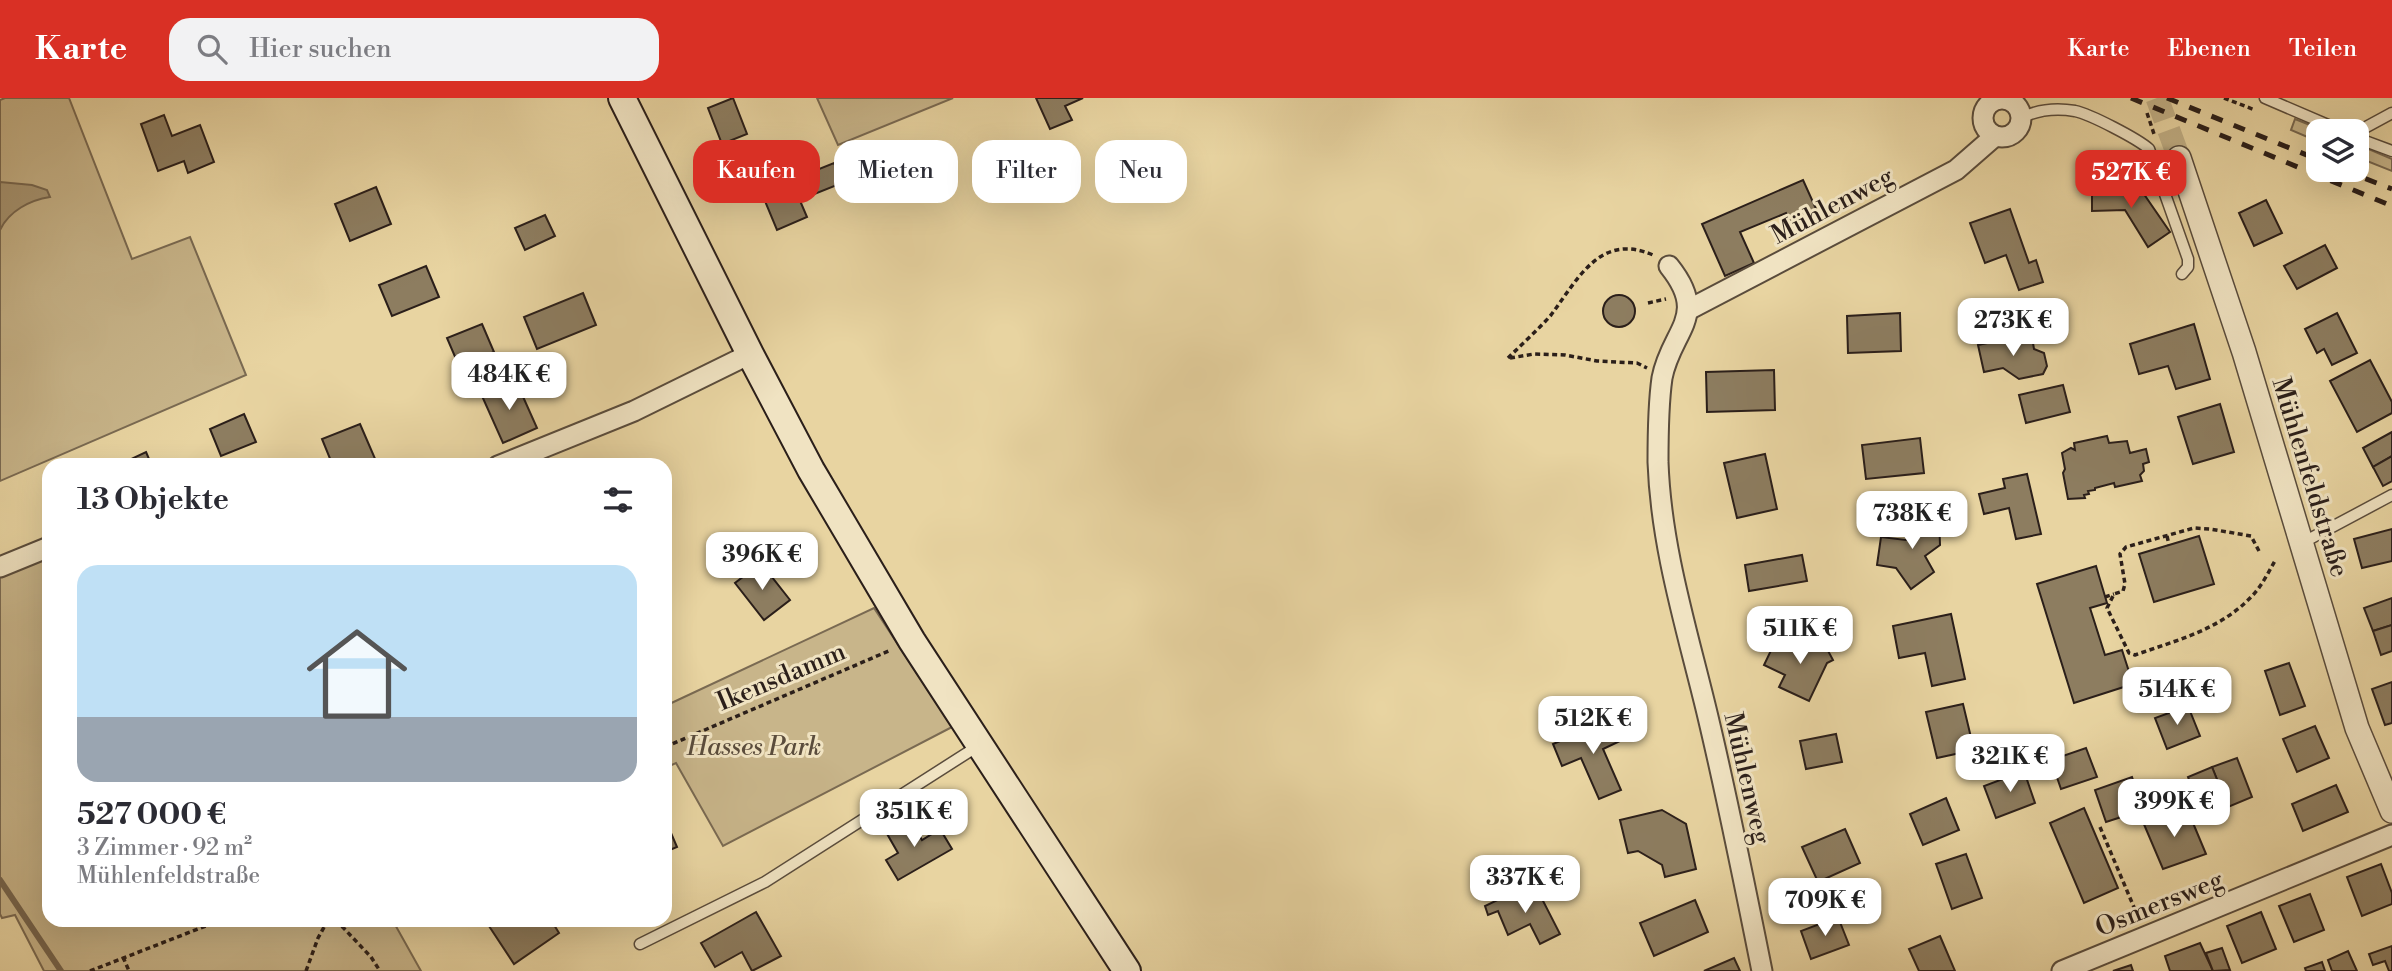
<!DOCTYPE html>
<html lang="de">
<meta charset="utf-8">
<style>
body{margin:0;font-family:"Libre Bodoni",serif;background:#f2f2f3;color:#2b2b33;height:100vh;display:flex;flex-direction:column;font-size:26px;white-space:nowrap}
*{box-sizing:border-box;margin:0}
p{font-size:23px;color:#7c7c81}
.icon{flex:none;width:38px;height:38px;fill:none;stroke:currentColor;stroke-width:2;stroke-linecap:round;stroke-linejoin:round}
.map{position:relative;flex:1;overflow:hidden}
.sheet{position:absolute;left:42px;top:360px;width:630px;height:469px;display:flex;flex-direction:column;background:#fff;border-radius:21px;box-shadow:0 7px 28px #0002}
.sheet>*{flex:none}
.guide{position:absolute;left:693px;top:42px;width:665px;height:63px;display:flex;gap:14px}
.controls{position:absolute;left:2306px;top:21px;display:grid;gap:14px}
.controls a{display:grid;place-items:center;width:63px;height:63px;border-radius:14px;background:#fff;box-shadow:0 7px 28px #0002;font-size:35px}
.price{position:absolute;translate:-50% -60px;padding:0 16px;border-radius:14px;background:#fff;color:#222;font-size:23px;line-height:46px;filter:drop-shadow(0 2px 4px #0008)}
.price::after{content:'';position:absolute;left:50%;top:42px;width:21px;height:16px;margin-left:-10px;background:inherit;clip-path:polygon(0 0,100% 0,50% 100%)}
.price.current{background:#d93025;color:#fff}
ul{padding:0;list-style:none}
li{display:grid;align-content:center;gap:14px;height:371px;padding:0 35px}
li span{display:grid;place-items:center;height:217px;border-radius:21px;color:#555}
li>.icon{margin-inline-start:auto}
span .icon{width:126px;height:126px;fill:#fffc;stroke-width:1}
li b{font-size:30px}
h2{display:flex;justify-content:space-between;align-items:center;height:84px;padding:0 35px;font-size:30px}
.pill{padding:0 24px;border-radius:21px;background:#fff;box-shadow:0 7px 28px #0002;font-size:24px;line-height:63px}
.pill.current{background:#d93025;color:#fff}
header{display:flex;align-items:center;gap:42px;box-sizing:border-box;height:98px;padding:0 35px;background:#d93025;color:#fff}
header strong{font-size:33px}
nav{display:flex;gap:38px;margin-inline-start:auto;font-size:24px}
.search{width:490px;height:63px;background:#f2f2f3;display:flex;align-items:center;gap:18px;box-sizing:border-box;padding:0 24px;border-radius:21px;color:#7c7c81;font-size:26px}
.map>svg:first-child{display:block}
.green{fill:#c8b58a;stroke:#7a6a52;stroke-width:2}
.water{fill:#a89673;stroke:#76664f;stroke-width:2}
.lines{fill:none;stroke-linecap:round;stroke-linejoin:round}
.stream{stroke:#76664f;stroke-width:6}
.building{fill:#8d7d60;stroke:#2b1f1a;stroke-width:2}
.tertiary-tunnel{stroke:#c2b086;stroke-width:23;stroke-dasharray:23 11;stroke-linecap:butt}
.service-casing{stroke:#5a4c3c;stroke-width:13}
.minor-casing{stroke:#5a4c3c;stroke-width:23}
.tertiary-casing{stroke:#5a4c3c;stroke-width:26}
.secondary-casing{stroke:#2b1f1a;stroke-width:30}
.path{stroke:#2b1f1a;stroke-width:3.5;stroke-dasharray:5 3.5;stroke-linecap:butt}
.service{stroke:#f0e3c2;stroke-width:10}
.minor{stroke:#f0e3c2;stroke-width:19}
.tertiary{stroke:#f0e3c2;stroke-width:23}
.secondary{stroke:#f0e3c2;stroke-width:26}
.rail{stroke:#2b1f1a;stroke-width:5;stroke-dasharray:12 12;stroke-linecap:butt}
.labels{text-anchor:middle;stroke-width:6;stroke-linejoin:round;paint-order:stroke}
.street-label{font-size:26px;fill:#2b1f1a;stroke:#f0e3c2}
.park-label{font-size:26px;font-style:italic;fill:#5a4c3c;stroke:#f0e3c2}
</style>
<header>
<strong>Karte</strong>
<div class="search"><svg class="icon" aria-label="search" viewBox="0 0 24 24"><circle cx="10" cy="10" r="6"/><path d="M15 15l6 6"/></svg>Hier suchen</div>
<nav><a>Karte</a><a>Ebenen</a><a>Teilen</a></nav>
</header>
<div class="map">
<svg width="2392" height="873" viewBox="0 0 2392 873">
<rect width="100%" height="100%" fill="#e8d4a1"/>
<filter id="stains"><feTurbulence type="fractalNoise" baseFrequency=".00286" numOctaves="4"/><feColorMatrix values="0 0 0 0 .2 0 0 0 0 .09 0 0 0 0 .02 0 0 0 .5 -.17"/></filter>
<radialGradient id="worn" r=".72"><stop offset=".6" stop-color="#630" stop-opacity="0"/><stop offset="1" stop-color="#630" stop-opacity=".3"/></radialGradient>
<g class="green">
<path d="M5,0H69L132,161L190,139L246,277L0,383V2Z"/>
<path d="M817,0H953L838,47Z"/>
<path d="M2295,21L2325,33H2319V44L2291,32Z"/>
<path d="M2357,46L2392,61V73L2357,59Z"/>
<path d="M49,456V822L393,823L421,873H44L15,817L2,820L0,816V477Z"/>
<path d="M874,510L952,629L723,748L676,665L665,670V608Z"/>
</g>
<path class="water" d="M0,84L32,87L47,92L50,99C30,102 9,113 0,132Z"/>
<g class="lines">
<path class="stream" d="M0,782L61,873"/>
</g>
<g class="building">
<path d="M733,0L747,36L722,46L708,10Z"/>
<path d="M1036,0H1083L1065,8L1072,22L1050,31Z"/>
<path d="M164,17L172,38L200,27L214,64L188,75L184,63L158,73L141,26Z"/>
<path d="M834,65L842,85L802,101L794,81Z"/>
<path d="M1803,82L1822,124L1795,136L1786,115L1740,134L1754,165L1725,178L1702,126Z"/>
<path d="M792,84L807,119L777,132L762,96Z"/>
<path d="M2092,88L2139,89L2170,134L2148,149L2125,112L2092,113Z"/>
<path d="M376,89L391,126L350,143L335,106Z"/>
<path d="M2266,102L2282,135L2254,148L2239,115Z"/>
<path d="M2010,111L2029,165L2036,162L2043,184L2019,192L2006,157L1985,165L1970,125Z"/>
<path d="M545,117L555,138L525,152L515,130Z"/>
<path d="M2325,147L2337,170L2297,191L2284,168Z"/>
<path d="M426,168L439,199L392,218L379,187Z"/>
<path d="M583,195L596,227L537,251L524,219Z"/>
<circle cx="1619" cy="213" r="16"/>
<path d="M1900,215L1901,253L1848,255L1847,218Z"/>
<path d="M2337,215L2357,255L2332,267L2324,251L2317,255L2305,231Z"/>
<path d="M482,226L494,254L459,268L447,240Z"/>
<path d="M2194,226L2210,281L2176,291L2168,268L2139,276L2130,246Z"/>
<path d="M2011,240H2023L2033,245L2034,251L2044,255L2047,268L2043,276L2019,281L2003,270L1984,274L1978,247Z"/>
<path d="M2370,262L2392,304V315L2357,334L2330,283Z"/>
<path d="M1774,272L1775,312L1707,314L1706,274Z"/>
<path d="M516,283L537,330L503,345L482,298Z"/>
<path d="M2063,287L2070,314L2026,325L2019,297Z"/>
<path d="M2220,306L2234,354L2193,366L2178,319Z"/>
<path d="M244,316L256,344L221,358L210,331Z"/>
<path d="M360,326L376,363L365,368H333L322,341Z"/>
<path d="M2392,334V358L2373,369L2363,350Z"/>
<path d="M2107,338L2109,345L2127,343L2130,355L2146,351L2149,364L2143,366L2144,373L2140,377L2142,383L2115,389L2114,385L2095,390V392L2088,393L2089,396L2084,397L2085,400L2068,401L2063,375L2065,371L2062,355L2071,350L2075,352L2074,345Z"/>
<path d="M1920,340L1924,375L1866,381L1862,347Z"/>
<path d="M146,354L152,368H129L127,363Z"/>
<path d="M1765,356L1777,411L1737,420L1724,365Z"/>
<path d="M2392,358V383L2383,388L2373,369Z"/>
<path d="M2027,376L2041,436L2016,441L2009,410L1984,416L1979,396L2005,390L2003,381Z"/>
<path d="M1915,418H1939L1940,447L1925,458L1934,474L1911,491L1896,470L1877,467L1881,439L1906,442L1915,435Z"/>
<path d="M2392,431V463L2362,470L2354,441Z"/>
<path d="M2199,438L2214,486L2154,504L2139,456Z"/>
<path d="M1802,457L1807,483L1749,493L1745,467Z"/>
<path d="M761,465L790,502L764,522L735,485Z"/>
<path d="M2096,468L2107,505L2090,510L2105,557L2122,552L2133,586L2074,605L2037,486Z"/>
<path d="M2392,500V527L2373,533L2364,510Z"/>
<path d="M1951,516L1965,581L1932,588L1925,555L1899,560L1893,528Z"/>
<path d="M2392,527V553L2381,557L2373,533Z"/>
<path d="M1819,536L1833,562L1827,565L1809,603L1779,589L1785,577L1764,567L1776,542L1795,551Z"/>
<path d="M2289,565L2305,608L2280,617L2265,573Z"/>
<path d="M2392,584V625L2385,627L2372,591Z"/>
<path d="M1963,606L1974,652L1937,660L1926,614Z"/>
<path d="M2188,608L2200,638L2167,651L2155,620Z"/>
<path d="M1611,621L1620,643L1603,651L1621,692L1599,701L1581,660L1562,668L1553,646Z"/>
<path d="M2315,628L2329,660L2297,674L2283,641Z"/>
<path d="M1836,636L1842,664L1806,671L1800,643Z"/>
<path d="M2086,650L2097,679L2061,691L2051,662Z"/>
<path d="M2237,660L2252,699L2228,709L2212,669Z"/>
<path d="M2212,669L2228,709L2203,718L2188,679Z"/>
<path d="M2024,673L2035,705L1996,720L1984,688Z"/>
<path d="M2132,679L2143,712L2106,724L2095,692Z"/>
<path d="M2336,687L2348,714L2303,733L2292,706Z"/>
<path d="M1946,700L1959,732L1923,747L1910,716Z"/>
<path d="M2084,710L2118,790L2084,805L2050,725Z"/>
<path d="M1662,712L1686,726L1696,771L1665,779L1662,767L1638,753L1628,755L1620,722Z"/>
<path d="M2188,713L2206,756L2163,771L2143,724L2169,714L2171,720Z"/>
<path d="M909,720L922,742L940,731L952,751L898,782L886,762L898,755L886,734Z"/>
<path d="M665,721L677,749L665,754Z"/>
<path d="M1845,731L1860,765L1818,784L1802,749Z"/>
<path d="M1966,756L1982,800L1952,811L1936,766Z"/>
<path d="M2381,766L2392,795V806L2362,818L2347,779Z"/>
<path d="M1516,793L1520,802L1538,793L1560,836L1540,846L1530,826L1508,837L1498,813L1488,817L1485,808Z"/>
<path d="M2310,796L2324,832L2294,844L2279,808Z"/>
<path d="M1695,802L1708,834L1654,858L1640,825Z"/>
<path d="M756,814L781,858L752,873L742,854L715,869L701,845Z"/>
<path d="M2261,814L2276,851L2242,865L2227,828Z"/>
<path d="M1838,819L1849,847L1811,861L1801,833Z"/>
<path d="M485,822H551L559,835L514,866Z"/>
<path d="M1940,838L1955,873H1919L1909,851Z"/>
<path d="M2200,845L2213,873H2170L2165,858Z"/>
<path d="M2392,848V873H2389L2385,863L2373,867L2369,856Z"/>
<path d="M2222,850L2230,872L2213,873L2206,855Z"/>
<path d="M2348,853L2357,873H2332L2328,862Z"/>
<path d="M1734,860L1740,873H1704Z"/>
<path d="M2322,864L2325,873H2306L2305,870Z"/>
<path d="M2131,867L2133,873H2113Z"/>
</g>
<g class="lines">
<path class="tertiary-tunnel" d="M2157,0L2179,60"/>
<defs>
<g id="service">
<path d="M2265,0L2342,33"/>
<path d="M2021,20C2037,12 2057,10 2075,13C2090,16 2138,41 2149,51L2188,161V169L2182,176"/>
<path d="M2357,34L2392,15"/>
<path d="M2357,40L2392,53"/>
<path d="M2302,445L2392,397"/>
<path d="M640,846L765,784L978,648"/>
</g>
<g id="minor">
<circle cx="2002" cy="20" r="19"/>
<path d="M1669,168C1710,219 1671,232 1662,280C1658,308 1658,336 1658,364C1661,451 1688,535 1708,619C1728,703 1745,788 1762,873"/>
<path d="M1688,212L1956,72L1995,38"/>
<path d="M498,368L634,313L750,256"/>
<path d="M0,469L49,449"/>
<path d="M2062,873L2392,737"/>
</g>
<path id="tertiary" d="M2179,60L2244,254L2357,630L2392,713"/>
<path id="secondary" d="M622,0L750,256L811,372L912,543L1127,873"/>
</defs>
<use href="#service" class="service-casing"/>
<use href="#minor" class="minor-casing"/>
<use href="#tertiary" class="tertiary-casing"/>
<use href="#secondary" class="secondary-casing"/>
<g class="path">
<path d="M2000,0V1"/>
<path d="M2224,0L2255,12"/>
<path d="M2147,15L2154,36"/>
<path d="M1648,205L1666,201"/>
<path d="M1508,260C1522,246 1538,232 1551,217C1578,181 1600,134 1653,157"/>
<path d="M1510,260L1534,256L1565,257L1597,263L1637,265L1647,270"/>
<path d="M2167,438L2169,447"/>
<path d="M2259,453L2251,438L2210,431L2194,430L2126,449L2120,456L2125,486L2123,493L2114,496L2107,510L2129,555L2135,557C2177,542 2220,532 2252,498C2262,488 2269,473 2276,461"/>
<path d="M2105,499L2114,496"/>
<path d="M665,649L891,552"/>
<path d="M2100,729L2136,814"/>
<path d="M336,822L371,859L380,873"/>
<path d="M123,859L129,873"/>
<path d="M90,873L221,822"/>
<path d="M306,873L318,840L328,822"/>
</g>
<use href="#service" class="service"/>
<use href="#minor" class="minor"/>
<use href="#tertiary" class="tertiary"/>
<use href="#secondary" class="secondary"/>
<g class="rail">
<path d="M2131,0L2392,108"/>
<path d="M2167,0L2319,62"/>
<path d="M2343,72L2392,91"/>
</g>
</g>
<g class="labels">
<g class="street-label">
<text transform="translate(1832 107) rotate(-28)" y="9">Mühlenweg</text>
<text transform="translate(2311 379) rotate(73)" y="9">Mühlenfeldstraße</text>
<text transform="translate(781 578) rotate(-23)" y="9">Ikensdamm</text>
<text transform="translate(1748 680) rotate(77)" y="9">Mühlenweg</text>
<text transform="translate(2159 805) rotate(-22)" y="9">Osmersweg</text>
</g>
<g class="park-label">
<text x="754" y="657">Hasses Park</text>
</g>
</g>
<rect width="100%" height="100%" filter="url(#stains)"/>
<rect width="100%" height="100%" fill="url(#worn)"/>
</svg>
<div class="controls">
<a><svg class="icon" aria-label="layers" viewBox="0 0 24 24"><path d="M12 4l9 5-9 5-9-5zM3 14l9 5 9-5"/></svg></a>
</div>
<b class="price current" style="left:2131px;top:112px">527K €</b>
<b class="price" style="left:2013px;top:260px">273K €</b>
<b class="price" style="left:509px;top:314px">484K €</b>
<b class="price" style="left:1912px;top:453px">738K €</b>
<b class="price" style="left:762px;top:494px">396K €</b>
<b class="price" style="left:1800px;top:568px">511K €</b>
<b class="price" style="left:2177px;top:629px">514K €</b>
<b class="price" style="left:1593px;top:658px">512K €</b>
<b class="price" style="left:2010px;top:696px">321K €</b>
<b class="price" style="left:2174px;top:741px">399K €</b>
<b class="price" style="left:914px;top:751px">351K €</b>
<b class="price" style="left:1525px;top:817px">337K €</b>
<b class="price" style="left:1825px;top:840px">709K €</b>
<div class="guide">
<a class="pill current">Kaufen</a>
<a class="pill">Mieten</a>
<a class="pill">Filter</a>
<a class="pill">Neu</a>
</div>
<section class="sheet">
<h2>13 Objekte<svg class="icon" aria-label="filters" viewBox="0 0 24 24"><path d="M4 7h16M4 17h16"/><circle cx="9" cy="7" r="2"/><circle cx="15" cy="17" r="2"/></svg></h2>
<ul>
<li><span style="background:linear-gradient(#bfe0f5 70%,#9aa5b1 0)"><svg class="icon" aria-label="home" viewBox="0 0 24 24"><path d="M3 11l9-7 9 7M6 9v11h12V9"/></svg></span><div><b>527 000 €</b><p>3 Zimmer · 92 m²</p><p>Mühlenfeldstraße</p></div></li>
</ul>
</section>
</div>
